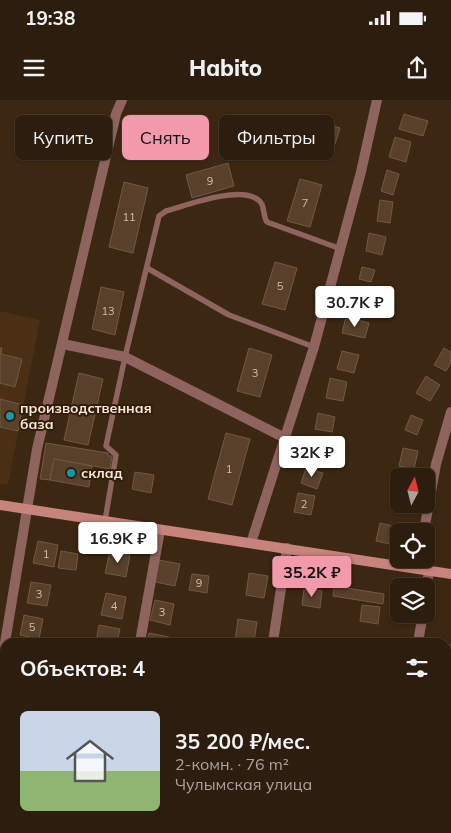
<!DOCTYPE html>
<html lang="ru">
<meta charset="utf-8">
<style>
body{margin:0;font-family:Mulish,sans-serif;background:#392a1c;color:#f1f3f6;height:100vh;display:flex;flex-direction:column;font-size:19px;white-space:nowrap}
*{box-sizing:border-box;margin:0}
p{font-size:16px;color:#a7a29e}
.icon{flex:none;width:28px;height:28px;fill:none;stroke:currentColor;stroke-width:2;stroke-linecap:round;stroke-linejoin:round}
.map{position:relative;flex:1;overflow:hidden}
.drawer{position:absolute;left:0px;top:538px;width:451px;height:196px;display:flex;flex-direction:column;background:#2d1d0e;border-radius:15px 15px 0 0;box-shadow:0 1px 4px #0004,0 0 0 1px #483b2e}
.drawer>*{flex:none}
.top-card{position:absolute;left:15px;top:15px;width:421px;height:45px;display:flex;gap:10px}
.needle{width:32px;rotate:7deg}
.fabs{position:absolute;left:390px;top:368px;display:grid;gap:10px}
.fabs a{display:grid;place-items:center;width:45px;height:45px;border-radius:8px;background:#2d1d0e;box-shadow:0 1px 4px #0004,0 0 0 1px #483b2e;font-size:25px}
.price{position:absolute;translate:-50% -42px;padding:0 11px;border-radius:5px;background:#fff;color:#222;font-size:16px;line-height:32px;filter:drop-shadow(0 1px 2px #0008)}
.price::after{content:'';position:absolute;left:50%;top:30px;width:15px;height:11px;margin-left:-8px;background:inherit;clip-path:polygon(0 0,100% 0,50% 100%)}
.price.current{background:#f29aac;color:#111}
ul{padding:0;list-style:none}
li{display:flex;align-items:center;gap:15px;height:125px;padding:0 20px}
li+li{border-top:1px solid #483b2e}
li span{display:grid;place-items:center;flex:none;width:140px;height:100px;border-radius:8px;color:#555}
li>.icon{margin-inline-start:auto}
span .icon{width:60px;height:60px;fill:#fffc;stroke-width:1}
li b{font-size:21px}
h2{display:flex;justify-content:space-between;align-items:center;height:60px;padding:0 20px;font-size:21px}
.pill{padding:0 18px;border-radius:8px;background:#2d1d0e;box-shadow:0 1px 4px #0004,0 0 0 1px #483b2e;font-size:18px;line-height:45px}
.pill.current{background:#f29aac;color:#111}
.status{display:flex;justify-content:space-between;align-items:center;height:35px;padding:0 25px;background:#2d1d0e;direction:ltr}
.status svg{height:14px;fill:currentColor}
header{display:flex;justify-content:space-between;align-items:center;height:65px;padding:0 20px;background:#2d1d0e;font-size:22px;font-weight:800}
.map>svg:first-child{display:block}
.built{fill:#4a2f14}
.building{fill:#58402b;stroke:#715842}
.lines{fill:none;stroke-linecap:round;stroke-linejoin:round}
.lane{stroke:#8f645f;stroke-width:5.5}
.street{stroke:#8f645f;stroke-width:10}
.secondary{stroke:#c7837c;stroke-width:10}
.culture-dot{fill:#0f9aa8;stroke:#321d08;stroke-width:2}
.labels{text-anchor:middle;stroke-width:4;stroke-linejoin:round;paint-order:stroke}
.number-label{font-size:11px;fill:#cebdae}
.poi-label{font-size:14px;font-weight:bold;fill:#f6e7da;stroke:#321d08;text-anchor:start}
</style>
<div class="status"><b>19:38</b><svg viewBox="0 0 49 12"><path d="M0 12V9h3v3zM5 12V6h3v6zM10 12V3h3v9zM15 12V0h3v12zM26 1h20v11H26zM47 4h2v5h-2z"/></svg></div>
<header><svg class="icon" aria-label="menu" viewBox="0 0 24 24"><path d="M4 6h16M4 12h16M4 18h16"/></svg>Habito<svg class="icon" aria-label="share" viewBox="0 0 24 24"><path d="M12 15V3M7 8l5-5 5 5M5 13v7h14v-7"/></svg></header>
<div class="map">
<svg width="451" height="733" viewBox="0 0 451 733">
<rect width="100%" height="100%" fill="#3c2712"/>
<path class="built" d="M0,211L40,220L8,385L0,384Z"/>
<g class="building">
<path d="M404,14L428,21L423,36L399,29Z"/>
<path d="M323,23L340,28L335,44L319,39Z"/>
<path d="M395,37L411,42L406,62L389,57Z"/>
<path d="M228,63L234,86L192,98L186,75Z"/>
<path d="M387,70L399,74L393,95L381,91Z"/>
<path d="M300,79L322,85L310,127L287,121Z"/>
<path d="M124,82L148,88L133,153L109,147Z"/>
<path d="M380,100L393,102L390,123L377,121Z"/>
<path d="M369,133L386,137L382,155L366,151Z"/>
<path d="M275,162L297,168L285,210L262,204Z"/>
<path d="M362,167L375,170L371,182L359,179Z"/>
<path d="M101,187L124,192L115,235L92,229Z"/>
<path d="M353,191L370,196L365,211L348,206Z"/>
<path d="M346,217L369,223L365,238L342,233Z"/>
<path d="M0,248H2L1,254L22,259L15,287L0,283Z"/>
<path d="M249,248L272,255L260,297L237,291Z"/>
<path d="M444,248L451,252V262L446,271L434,265Z"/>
<path d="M342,251L359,255L354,273L337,269Z"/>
<path d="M79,273L103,279L88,345L64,340Z"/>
<path d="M426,276L440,285L430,301L416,293Z"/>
<path d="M330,278L347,282L343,301L326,298Z"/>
<path d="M0,299L23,305L18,331L0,327Z"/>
<path d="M318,313L335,317L332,332L315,329Z"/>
<path d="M411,315L423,320L417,335L405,330Z"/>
<path d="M226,333L250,339L232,405L208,399Z"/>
<path d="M313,339L330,343L326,359L309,355Z"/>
<path d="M46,343L108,353V356H112L110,369L54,359L50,380L40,379Z"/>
<path d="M403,348L418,351L414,369L399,366Z"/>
<path d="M54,359L92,366L89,387L50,380Z"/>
<path d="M306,368L323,373L317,389L301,383Z"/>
<path d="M135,372L154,375L151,393L132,389Z"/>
<path d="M393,386L399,387V404H405V407L390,404Z"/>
<path d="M298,393L315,396L311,415L294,412Z"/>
<path d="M380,423L398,427L395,445L376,441Z"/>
<path d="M38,441L58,445L54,467L33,463Z"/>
<path d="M61,451L78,454L76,470L58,468Z"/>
<path d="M110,451L130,455L126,477L105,473Z"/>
<path d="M159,460L180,464L175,486L155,482Z"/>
<path d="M249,473L268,476L264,498L246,495Z"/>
<path d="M192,474L209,476L207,493L189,490Z"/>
<path d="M31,482L51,485L47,506L27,503Z"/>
<path d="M334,486L384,494L383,504L333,496Z"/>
<path d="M304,489L322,491L320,508L302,505Z"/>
<path d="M106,493L126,497L122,519L101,515Z"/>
<path d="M155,500L174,504L170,525L150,520Z"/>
<path d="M362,505L380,507L378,524L360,521Z"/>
<path d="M24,515L43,519L39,539L20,535Z"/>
<path d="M238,519L257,522L254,542L235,541Z"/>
<path d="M99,525L120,529L117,542H96Z"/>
<path d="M149,533L169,537L168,542H147Z"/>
<path d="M289,539L307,542H289Z"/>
<path d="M365,539L378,541V542H364Z"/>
<path d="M446,544L451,545V562L446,561Z"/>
<rect x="446" y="571" width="5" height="17"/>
<path d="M446,596L451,597V614L446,613Z"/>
<path d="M4,605H5V622L2,621Z"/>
<path d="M446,623L451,624L449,641L446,640Z"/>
<path d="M1,625L5,626V643L0,642Z"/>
<path d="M0,660L5,661V678H0Z"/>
<path d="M0,686L5,687V704L0,703Z"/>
<path d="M68,729H89L88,733H67Z"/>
<path d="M208,729H227L226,733H207Z"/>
<path d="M338,729H351V733H337Z"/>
</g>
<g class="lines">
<g class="lane">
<path d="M147,168L229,215L314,247"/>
<path d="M105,421L116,355L106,346L125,257L159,116L166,111C188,105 237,86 257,99C266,104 262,115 267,122L341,149"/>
</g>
<g class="street">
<path d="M63,244L125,257L285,338"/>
<path d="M424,431L436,364L451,312"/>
<path d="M251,443L314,247L361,72L377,0"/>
<path d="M418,469L420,459"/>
<path d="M426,490L429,471"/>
<path d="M140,542L160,430"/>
<path d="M273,542L287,448"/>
<path d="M418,542L423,514"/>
<path d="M0,573L37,349L116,14L122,0"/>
<path d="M106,733V729"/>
<path d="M246,733L247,729"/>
<path d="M388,733L389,729"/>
</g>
<path class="secondary" d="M0,405L451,474"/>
</g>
<g class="culture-dot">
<circle cx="10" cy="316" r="5"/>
<circle cx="71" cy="373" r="5"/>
</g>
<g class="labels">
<g class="number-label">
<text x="210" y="85">9</text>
<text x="305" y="107">7</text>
<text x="129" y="121">11</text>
<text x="280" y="190">5</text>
<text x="108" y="215">13</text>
<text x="255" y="277">3</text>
<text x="229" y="373">1</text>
<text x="304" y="408">2</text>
<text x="46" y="458">1</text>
<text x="199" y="487">9</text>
<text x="39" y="498">3</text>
<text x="114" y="510">4</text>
<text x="162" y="516">3</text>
<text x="32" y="531">5</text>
</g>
<g class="poi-label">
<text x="20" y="313">производственная<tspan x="20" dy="16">база</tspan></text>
<text x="81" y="378">склад</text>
</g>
</g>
</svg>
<div class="fabs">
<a><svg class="needle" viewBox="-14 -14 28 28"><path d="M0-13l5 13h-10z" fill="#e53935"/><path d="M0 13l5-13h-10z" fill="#a7a29e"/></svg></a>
<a><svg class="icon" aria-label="locate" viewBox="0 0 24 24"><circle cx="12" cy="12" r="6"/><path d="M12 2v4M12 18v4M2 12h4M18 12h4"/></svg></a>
<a><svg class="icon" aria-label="layers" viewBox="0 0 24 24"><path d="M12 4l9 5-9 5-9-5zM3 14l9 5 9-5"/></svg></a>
</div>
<b class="price" style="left:355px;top:228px">30.7K ₽</b>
<b class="price" style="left:312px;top:378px">32K ₽</b>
<b class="price" style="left:118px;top:464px">16.9K ₽</b>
<b class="price current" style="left:312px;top:498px">35.2K ₽</b>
<div class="top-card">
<a class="pill">Купить</a>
<a class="pill current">Снять</a>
<a class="pill">Фильтры</a>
</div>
<section class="drawer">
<h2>Объектов: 4<svg class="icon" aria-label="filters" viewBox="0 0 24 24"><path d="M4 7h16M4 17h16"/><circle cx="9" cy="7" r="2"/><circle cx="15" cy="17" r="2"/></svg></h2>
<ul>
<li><span style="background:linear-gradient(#c9d6e8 60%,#8fb573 0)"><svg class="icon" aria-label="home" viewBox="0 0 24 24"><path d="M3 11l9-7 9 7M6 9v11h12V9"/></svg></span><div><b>35 200 ₽/мес.</b><p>2-комн. · 76 m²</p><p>Чулымская улица</p></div></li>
</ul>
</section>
</div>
